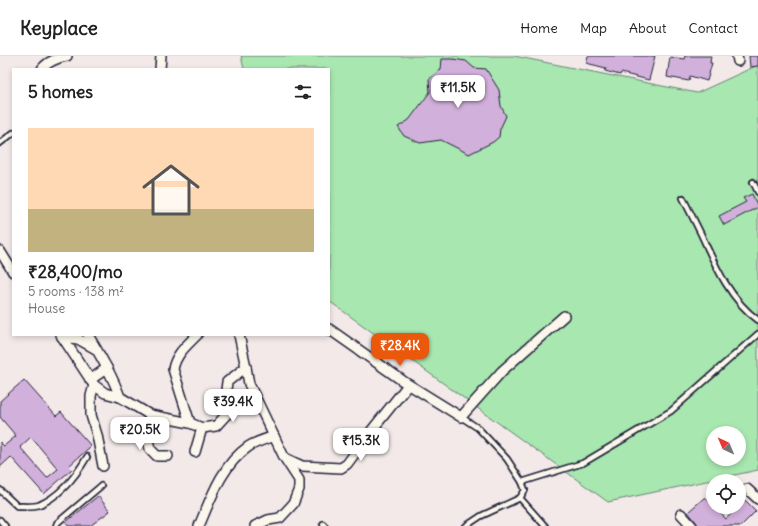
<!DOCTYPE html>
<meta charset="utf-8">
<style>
body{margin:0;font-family:Delius,sans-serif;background:#f2f2f2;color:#202124;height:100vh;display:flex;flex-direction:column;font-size:15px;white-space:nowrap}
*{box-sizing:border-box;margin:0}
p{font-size:13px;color:#757577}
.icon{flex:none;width:22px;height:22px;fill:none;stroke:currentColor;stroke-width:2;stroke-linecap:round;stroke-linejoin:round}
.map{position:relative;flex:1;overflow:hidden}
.drawer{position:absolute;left:12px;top:12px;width:318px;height:268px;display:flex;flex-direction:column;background:#fff;border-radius:0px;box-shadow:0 2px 6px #0003}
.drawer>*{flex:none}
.needle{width:26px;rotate:316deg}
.controls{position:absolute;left:706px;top:370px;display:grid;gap:8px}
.controls a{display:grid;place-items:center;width:40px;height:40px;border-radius:50%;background:#fff;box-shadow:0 2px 6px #0003;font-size:20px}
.price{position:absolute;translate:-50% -34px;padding:0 9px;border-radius:8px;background:#fff;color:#222;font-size:13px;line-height:26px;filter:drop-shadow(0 1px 2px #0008)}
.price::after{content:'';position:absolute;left:50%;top:24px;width:12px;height:9px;margin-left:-6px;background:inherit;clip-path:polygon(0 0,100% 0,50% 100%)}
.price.current{background:#ea580c;color:#fff}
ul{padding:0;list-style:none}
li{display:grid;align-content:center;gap:8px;height:212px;padding:0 16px}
li span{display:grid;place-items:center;height:124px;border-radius:0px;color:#555}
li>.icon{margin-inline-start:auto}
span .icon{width:72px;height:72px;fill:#fffc;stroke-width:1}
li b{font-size:17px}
h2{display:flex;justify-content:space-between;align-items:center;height:48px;padding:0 16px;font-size:17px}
header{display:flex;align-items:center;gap:24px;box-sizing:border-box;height:56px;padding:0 20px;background:#fff;border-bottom:1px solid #e0e0e0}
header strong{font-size:19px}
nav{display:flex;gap:22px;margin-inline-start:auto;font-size:14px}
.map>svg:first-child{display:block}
.green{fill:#a8e7af;stroke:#658475;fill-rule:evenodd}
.building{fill:#d1b0db;stroke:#22223b;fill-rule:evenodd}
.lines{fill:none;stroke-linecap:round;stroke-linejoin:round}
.service-casing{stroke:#22223b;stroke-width:8}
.minor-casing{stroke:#22223b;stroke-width:12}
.service{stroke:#fbf7ec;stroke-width:4.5}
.minor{stroke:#fbf7ec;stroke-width:9}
</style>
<header>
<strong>Keyplace</strong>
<nav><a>Home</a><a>Map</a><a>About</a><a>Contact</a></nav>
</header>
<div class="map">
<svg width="758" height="470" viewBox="0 0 758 470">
<rect width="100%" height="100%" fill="#f3e9e9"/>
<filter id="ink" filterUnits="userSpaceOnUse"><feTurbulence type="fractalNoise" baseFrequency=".025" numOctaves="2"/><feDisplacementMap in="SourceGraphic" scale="8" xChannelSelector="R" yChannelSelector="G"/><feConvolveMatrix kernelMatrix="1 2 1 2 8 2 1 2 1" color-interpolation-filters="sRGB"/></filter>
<g filter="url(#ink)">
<path class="green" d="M241,0H514L697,37L758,9V414L608,446L329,245V13H244ZM713,377H739V403H713Z"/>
<g class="building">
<path d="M588,0H655L649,24L621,17L620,19L605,15L606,12L586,7Z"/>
<path d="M685,0H711L710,7H712L707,25L690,20L689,25L667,21L670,1L684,3Z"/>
<path d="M749,0H758V10L750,11Z"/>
<path d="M442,3H453L466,5L474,12L486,13L499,34L501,50L506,60L500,73L499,81L493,86L469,98L441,84L420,87L404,80L398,71L409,64L430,36L429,23L441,13Z"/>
<path d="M752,138L758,151L724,169L719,160L746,146L743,142Z"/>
<path d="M24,324L56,360L61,356L91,390L69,410L72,413L44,438L11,401L0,411V386L4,390L16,380L0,361V345ZM31,381L58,413L47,422L20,391Z"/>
<path d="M98,440L110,455L90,470H69L66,466Z"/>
<path d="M705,441L726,463L745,444L756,455L741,470H698L696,466L688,456Z"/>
</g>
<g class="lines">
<defs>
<g id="service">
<path d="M0,87L13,77"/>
<path d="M753,126L758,136"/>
<path d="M683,142C689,154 695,166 701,178C715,209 730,244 758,264"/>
<path d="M461,361L478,372L507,403L522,426L525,434L520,442L481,460L466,470"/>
<path d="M522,426L583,407L671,355L758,278"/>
<path d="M0,434L17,450C24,450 33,451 39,449C60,440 76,420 87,401"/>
<path d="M520,442L545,470"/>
<path d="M0,464L5,470"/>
<path d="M323,468L325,470"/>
<path d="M56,470L57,467L101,430"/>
</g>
<g id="minor">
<path d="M737,0L738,5"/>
<path d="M42,13C47,6 59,1 67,0"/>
<path d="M160,13L161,0"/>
<path d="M0,195L13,216"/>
<path d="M329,273L403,325L461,361L502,315L564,260"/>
<path d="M61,279L94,329L91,340V359L97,379L103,410"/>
<path d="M88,279C100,299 112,319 120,341L150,359L190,367L202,372L216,370L227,358L231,346L226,334L227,326L246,311L249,328L284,401L299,424V433L293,448L280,462L268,464L255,470"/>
<path d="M239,279L246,311"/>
<path d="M62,281L78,283L96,293"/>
<path d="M90,324L107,312"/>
<path d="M94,329L105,337L120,341"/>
<path d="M150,359L147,379L150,393L157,400H168"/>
<path d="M190,367L173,313C176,298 187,289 197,279"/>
<path d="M195,396L202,372"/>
<path d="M285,402L302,410L341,412L347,408L372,374L408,329"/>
<path d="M747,433L758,443"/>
<path d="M681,458L692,470"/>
<path d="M199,470C211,442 222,409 248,391C255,386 266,383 274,380"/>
</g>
</defs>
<use href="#service" class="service-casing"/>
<use href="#minor" class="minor-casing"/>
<use href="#service" class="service"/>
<use href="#minor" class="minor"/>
</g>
</g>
</svg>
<div class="controls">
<a><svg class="needle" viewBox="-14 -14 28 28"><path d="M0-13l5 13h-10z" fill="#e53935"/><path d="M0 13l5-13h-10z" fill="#757577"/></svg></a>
<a><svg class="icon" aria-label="locate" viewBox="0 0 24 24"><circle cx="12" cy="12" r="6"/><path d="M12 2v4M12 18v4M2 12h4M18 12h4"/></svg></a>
</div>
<b class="price" style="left:458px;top:53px">₹11.5K</b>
<b class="price current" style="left:400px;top:311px">₹28.4K</b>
<b class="price" style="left:233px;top:367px">₹39.4K</b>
<b class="price" style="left:140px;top:395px">₹20.5K</b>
<b class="price" style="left:361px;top:406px">₹15.3K</b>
<section class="drawer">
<h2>5 homes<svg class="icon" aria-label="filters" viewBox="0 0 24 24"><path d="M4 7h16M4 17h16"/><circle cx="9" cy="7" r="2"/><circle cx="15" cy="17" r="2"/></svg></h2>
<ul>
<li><span style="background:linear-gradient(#ffd9b3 65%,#c2b280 0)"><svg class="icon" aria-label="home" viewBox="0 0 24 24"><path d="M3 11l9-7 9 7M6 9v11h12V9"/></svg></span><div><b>₹28,400/mo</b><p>5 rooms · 138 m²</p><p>House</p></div></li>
</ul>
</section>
</div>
